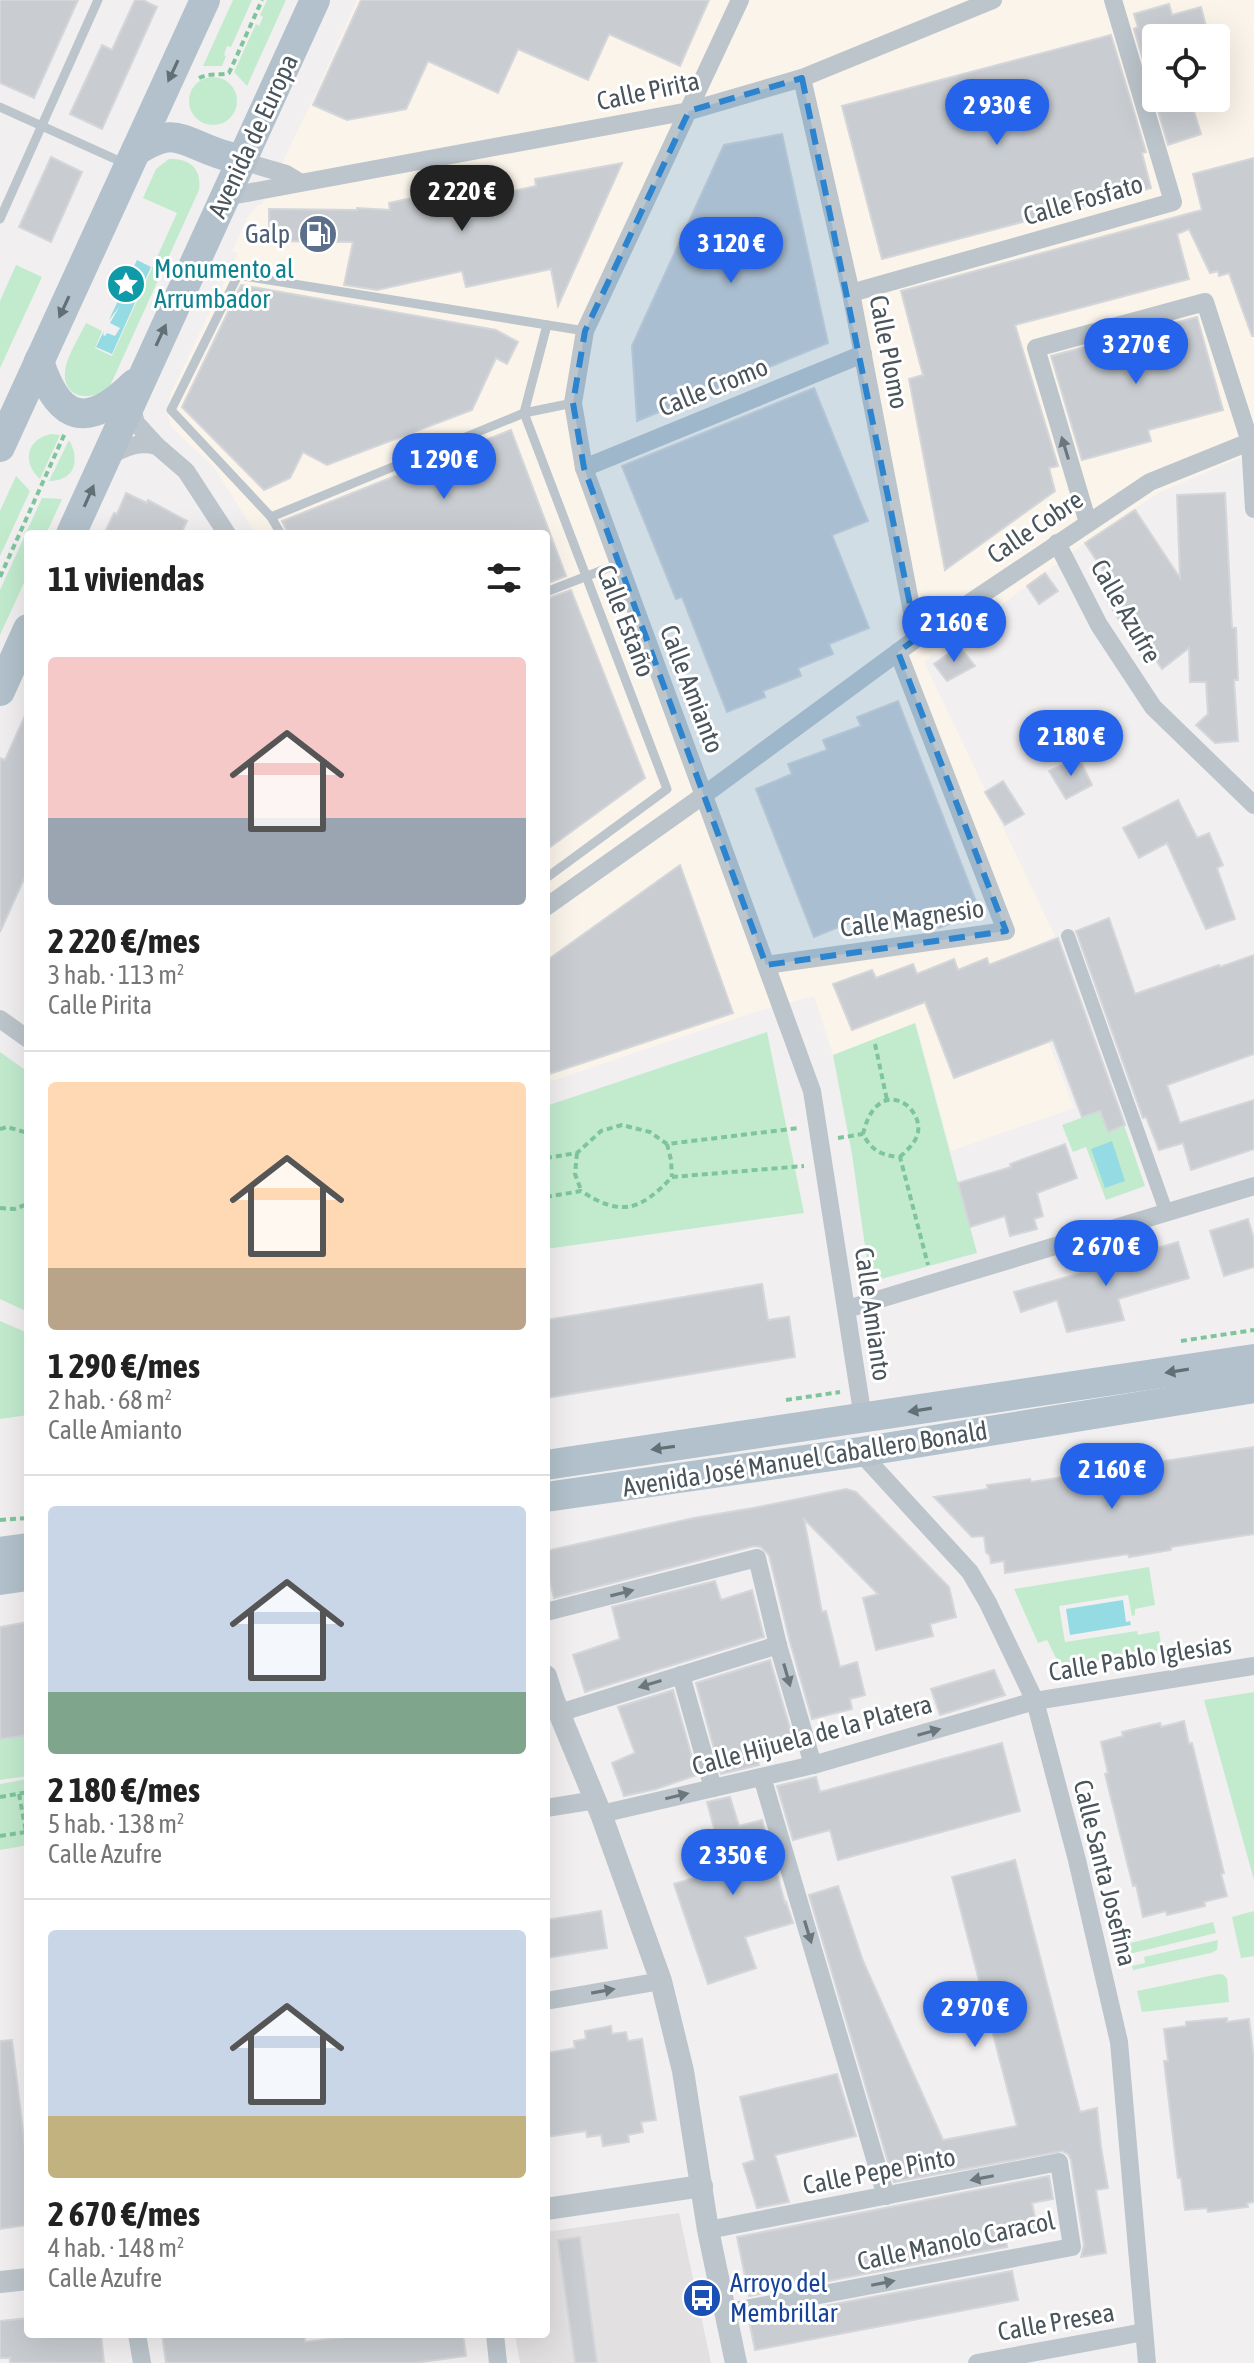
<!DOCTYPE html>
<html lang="es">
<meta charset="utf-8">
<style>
body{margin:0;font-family:"Asap Condensed",sans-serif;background:#f6f6f6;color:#222;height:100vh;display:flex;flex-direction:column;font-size:30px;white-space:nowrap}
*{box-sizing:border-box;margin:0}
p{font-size:26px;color:#767676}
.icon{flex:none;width:44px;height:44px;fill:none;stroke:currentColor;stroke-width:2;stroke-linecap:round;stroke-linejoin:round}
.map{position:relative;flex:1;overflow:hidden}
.sheet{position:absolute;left:24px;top:530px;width:526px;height:1808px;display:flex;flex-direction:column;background:#fff;border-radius:8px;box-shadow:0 8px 32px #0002}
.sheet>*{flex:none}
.controls{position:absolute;left:1142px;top:24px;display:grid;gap:16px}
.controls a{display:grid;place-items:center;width:88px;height:88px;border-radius:8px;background:#fff;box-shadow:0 8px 32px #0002;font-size:40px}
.price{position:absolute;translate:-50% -68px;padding:0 18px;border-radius:28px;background:#2563eb;color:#fff;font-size:26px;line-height:52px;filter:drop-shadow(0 2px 4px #0008)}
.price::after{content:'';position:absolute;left:50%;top:48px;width:24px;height:18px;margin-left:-12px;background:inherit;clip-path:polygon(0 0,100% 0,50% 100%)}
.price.on{background:#222;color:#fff}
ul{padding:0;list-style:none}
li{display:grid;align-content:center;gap:16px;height:424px;padding:0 24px}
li+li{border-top:2px solid #e0e0e0}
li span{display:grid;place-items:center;height:248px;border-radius:8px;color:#555}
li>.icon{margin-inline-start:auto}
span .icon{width:144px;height:144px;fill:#fffc;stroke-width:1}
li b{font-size:34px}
h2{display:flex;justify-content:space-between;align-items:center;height:96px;padding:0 24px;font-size:34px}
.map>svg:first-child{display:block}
.commercial{fill:#faf4ea;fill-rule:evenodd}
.education{fill:#e2e0e1}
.green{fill:#c2ebce}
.water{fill:#94dbe3}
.building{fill:#c9cdd1;stroke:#d4d6da;stroke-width:2}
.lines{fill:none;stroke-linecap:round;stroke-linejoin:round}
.path{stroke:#7ec59b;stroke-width:4;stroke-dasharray:6 4;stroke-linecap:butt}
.service{stroke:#bcc5cb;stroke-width:9}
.pedestrian{stroke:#bcc5cb;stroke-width:14}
.minor{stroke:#bcc5cb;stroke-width:18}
.tertiary{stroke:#bcc5cb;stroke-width:22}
.primary{stroke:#b2c1cb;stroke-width:30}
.oneway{fill:#636f77}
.oneway2{fill:#6c767d}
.marked{fill:#2c84cf;fill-opacity:0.2;stroke:#2c84cf;stroke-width:6;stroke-dasharray:16 10;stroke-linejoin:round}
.labels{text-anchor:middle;stroke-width:6;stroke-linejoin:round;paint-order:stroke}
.street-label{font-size:26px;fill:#49545b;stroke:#fff}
.service-label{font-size:26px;fill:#4e5e75;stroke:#fff;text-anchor:end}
.culture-label{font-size:26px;fill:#0d838f;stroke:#fff;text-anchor:start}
.transit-label{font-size:26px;fill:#164399;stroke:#fff;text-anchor:start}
</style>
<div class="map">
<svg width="1254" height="2363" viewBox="0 0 1254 2363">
<rect width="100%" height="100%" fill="#f1eff0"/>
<path class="commercial" d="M357,0H1254V452L1158,493L1085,543L924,662L1055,936L1015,956L1074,1108L951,1151L916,1023L833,1055L814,996L755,1012L546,1083V534H256L213,466L172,428L167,412L171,393L238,253L232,251L248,216L258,205L262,204L317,91ZM1156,38H1216V98H1156Z"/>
<path class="education" d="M679,2213L711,2363H520L515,2334H546V2232Z"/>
<g class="green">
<path d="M233,0H252L231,47L227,46L224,55L226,56L222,66H203Z"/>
<path d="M267,0H286L247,86L234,72L256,24L259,26L263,17L260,15Z"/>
<circle cx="213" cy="101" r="24"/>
<path d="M169,159C190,158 202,169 199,190L110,386C93,403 62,399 65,371C67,355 79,338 86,323L102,331L95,348L112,356L177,213L143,198L156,169Z"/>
<path d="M16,265L42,277L0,368V301Z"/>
<path d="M51,434L60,435L40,479C22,463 26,439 51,434Z"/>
<path d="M69,440C80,459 76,481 49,481Z"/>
<path d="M16,476L30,491L0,556V511Z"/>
<path d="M42,498L62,499L46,534H28V574L0,635V590Z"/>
<path d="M915,1023L977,1253L870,1282L852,1154L833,1055Z"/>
<path d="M767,1032L804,1213L546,1249V1106Z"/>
<path d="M0,1052L28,1072V1312L0,1299Z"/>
<path d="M1100,1111L1124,1125L1145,1186L1106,1200L1086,1147L1073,1152L1062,1125Z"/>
<path d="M0,1321L28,1333V1415L0,1419Z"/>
<path d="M1149,1567L1155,1605L1135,1609V1615L1132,1616L1128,1595L1059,1606L1065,1642L1137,1631L1138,1635L1159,1631L1162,1650L1060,1666L1047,1640L1038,1643L1014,1589Z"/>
<path d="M1254,1692V1880L1204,1700Z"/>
<path d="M28,1735V1776L0,1780V1739Z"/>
<path d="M28,1779V1845L0,1850V1784Z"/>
<path d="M1254,1911V1956L1241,1958L1232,1917Z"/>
<path d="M1213,1922L1216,1933L1129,1954L1127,1944Z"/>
<path d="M1218,1940L1217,1950L1211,1953L1133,1970L1132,1966L1145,1963L1144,1957Z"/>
<path d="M1219,1974L1224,1975L1227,1979L1229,2002L1142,2012L1137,1991Z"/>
</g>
<g class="water">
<path d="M137,260L151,267L112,354L96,347L104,331L103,335L105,336L107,333L115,336L120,328L110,323L120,306L109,320Z"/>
<path d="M1112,1141L1125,1181L1105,1188L1091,1149Z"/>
<path d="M1123,1600L1126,1622L1130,1621L1131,1625L1070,1635L1066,1609Z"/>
</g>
<g class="building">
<path d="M0,0H78L34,98L0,83Z"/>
<path d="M135,0H143L157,7L102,129L70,114L102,45L112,50Z"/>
<path d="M361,0H709L680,66L609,34L588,80L518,49L498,93L428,61L406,109L347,120L313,105Z"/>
<path d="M1169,4L1172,15L1201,7L1209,38H1156V98H1190L1201,134L1168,145L1134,29L1138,27L1134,14Z"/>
<path d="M1111,35L1146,152L1142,153L1151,188L882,259L842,106Z"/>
<path d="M782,134L828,343L637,421L632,346L724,145Z"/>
<path d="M51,157L82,172L51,242L19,227Z"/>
<path d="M1254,158V336H1252L1229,273L1219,276L1218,271L1210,273L1189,229L1177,234L1189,279L1015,325L1058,466L1049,468L1055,491L945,570L909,379L923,375L901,291L1202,210L1193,174Z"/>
<path d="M622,163L558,306L551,269L466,287L462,271L377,290L344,285L353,242L269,241V209L357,210V208L390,210L389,203L448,190L451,205L536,186L535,179Z"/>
<path d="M241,285L496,330L518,342L507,364L496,358L472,410L327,465L303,452L290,478L264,490L182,407Z"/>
<path d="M1197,317L1223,410L1148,430L1151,441L1082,460L1051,356Z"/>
<path d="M814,388L868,521L832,535L869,628L829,644L833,654L798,668L801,676L763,691L765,697L727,712L682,597L676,599L622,466Z"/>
<path d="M511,430L566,576L546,584V534H288L282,521Z"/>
<path d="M126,493L147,503L148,500L187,521L181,534H104L114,513L117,514Z"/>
<path d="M1225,493L1232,628H1236L1238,680H1234L1238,741L1215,743L1196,725L1208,714L1206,682H1190L1189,648L1162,669L1150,651L1141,656L1108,602L1119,595L1085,543L1135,510L1180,578L1177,495Z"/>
<path d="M1045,573L1058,591L1039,604L1027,586Z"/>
<path d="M571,590L645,778L546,850V599Z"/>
<path d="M959,646L975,666L947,681L934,664Z"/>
<path d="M898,701L980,912L939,928L934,914L896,929L892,918L855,932L851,922L814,937L756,789L792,774L788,764L827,750L823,740L861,726L857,717Z"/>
<path d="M28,709V870L0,932V758L5,760Z"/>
<path d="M1079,758L1092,785L1066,799L1049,771Z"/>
<path d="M1003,781L1024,814L1005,825L985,792Z"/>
<path d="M1178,800L1197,838L1209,833L1223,865L1217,868L1235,919L1206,929L1167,843L1139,858L1123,828Z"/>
<path d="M680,865L733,1013L546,1075V961Z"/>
<path d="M1109,918L1135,994L1219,965L1220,967L1254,955V1054L1167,1085L1180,1123L1254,1100V1149L1191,1170L1183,1143L1159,1150L1146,1117L1143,1118L1076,931Z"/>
<path d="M1058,938L1125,1125L1108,1132L1100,1111L1082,1117L1053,1040L954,1078L925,1002L852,1030L833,984L872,970L876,978L913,964L917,974L954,959L958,970L987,958L989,965Z"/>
<path d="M1065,1144L1077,1178L1037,1193L1043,1216L1034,1219L1037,1229L1010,1236L1005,1216L970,1227L958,1183L1011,1167L1010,1164Z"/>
<path d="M1248,1219L1254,1239V1267L1224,1276L1210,1231Z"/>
<path d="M1178,1242L1189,1278L1118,1299L1124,1320L1067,1332L1057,1300L1021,1312L1014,1292L1137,1257L1136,1254Z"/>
<path d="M762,1284L768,1320L789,1317L795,1357L546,1398V1320Z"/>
<path d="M1254,1447V1534L1171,1547V1550L1129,1557L1128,1554L1005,1573L1004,1561L991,1563L990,1556L986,1552L984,1536L972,1537L934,1497L988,1489L987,1485L1030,1479L1031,1482L1115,1469L1114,1465L1157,1459L1158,1462Z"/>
<path d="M846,1489L856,1492L949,1587L956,1617L930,1624L933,1636L876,1650L863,1598L878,1594L804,1519L822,1612L826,1611L840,1667L857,1662L865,1695L850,1699L852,1709L812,1719L790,1642L769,1555L761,1547L754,1546L554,1598L546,1567V1551L694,1518L753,1508Z"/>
<path d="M715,1581L721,1600L752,1590L764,1637L585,1692L573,1655L620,1639L612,1607Z"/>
<path d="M28,1622V1735L0,1739V1627Z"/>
<path d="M770,1660L792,1735L754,1746L759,1765L721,1774L696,1683Z"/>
<path d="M994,1670L1005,1695L940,1715L931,1689Z"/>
<path d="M673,1690L697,1775L656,1789L624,1796L612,1763L635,1753L618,1707Z"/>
<path d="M1184,1721L1189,1744L1192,1743L1224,1873L1221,1874L1227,1896L1204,1902L1205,1906L1167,1915L1166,1911L1143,1917L1136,1885L1133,1886L1105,1774L1108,1773L1101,1742L1123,1736L1122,1732L1160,1723L1161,1727Z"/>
<path d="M1002,1743L1020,1811L838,1860L830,1830L793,1840L777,1786L816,1777L820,1792Z"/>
<path d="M730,1797L739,1826L762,1820L785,1903L786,1902L793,1923L745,1937L756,1968L708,1984L674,1884L725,1869L707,1802Z"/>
<path d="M1015,1860L1080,2112L1097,2108L1101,2147L1108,2188L1096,2190L1106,2253L1081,2257L1084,2245L1071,2160L1068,2154L1062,2151L894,2182L809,1895L838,1886L863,1961L943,2140L1017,2126L952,1877Z"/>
<path d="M601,1911L607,1948L546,1958V1920Z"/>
<path d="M1227,2018V2022L1249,2019L1254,2060V2202L1247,2203L1248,2207L1208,2212L1207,2208L1185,2210L1181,2178H1178L1164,2061H1168L1164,2029L1186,2026V2022Z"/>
<path d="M611,2026L612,2034L626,2032L628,2041L642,2039L656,2120L641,2122L643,2132L628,2135L629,2142L603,2146L601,2135L587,2137L586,2131L546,2137V2053L575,2048L574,2041L586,2039L585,2031Z"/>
<path d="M12,2040L28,2172V2225L0,2229V2041Z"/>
<path d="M837,2074L856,2136L775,2155L789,2202L757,2208L743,2164L755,2160L740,2097Z"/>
<path d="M1049,2176L1053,2199L1032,2203L1038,2233L1006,2239L1007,2247L749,2296L737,2237Z"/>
<path d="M580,2237L597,2363H575L558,2240Z"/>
<path d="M1012,2271L1018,2300L755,2350L749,2320Z"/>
<path d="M28,2318V2334H101L104,2363H10V2358H0V2321Z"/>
<path d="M162,2334H304L305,2342L369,2334H463L466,2356L414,2363H166Z"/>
</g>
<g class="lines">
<g class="path">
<path d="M199,78C211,72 221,76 229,73L262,0"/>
<path d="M0,577L65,433"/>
<path d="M875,1044L887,1100"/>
<path d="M0,1129L7,1127L28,1133"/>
<path d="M863,1134C866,1121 873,1103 888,1100C905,1097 921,1116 918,1132C916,1143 907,1150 900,1157"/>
<path d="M838,1138L863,1134C871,1150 882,1156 900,1157L928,1265"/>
<path d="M667,1144L671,1160L672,1177"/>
<path d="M577,1153L575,1174L581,1190"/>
<path d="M546,1158L577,1153L601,1131L622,1125L650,1132L667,1144L799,1128"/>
<path d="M546,1197L581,1191C621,1217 640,1211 672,1177L804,1166"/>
<path d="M0,1208L14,1209L28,1204"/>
<path d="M1181,1341L1254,1330"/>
<path d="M786,1400L840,1392"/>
<path d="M0,1520L28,1518"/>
<path d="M19,1794L26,1832"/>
<path d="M0,1797L28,1792"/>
<path d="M0,1836L26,1832"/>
</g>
<g class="service">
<path d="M0,107L126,164"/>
<path d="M0,219L98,0"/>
<path d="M271,517L524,413L573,403"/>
<path d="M281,534L271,517L171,410L238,275L585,331"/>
<path d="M546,592L618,564"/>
<path d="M546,878L667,789L524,413L547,325"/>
</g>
<path class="pedestrian" d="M1068,936L1167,1214"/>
<g class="minor">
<path d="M740,0L585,331L573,403L584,468L812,1091L863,1418"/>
<path d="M802,78L851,293L917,638"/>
<path d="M242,161L286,174L299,182"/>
<path d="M225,197L689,111L802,78L993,0"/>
<path d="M851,293L1173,202L1113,0"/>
<path d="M157,446L186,471L227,534"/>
<path d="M109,456C126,447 138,441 157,446L136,423L130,401"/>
<path d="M584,468L863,354"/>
<path d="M1088,523L1036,348L1205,302L1250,442L1254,509"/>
<path d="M1057,543L1099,625L1153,707L1254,805"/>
<path d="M546,907L704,795L917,638L1150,482L1254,440"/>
<path d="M766,965L1006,931L898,652"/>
<path d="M0,1019L28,1039"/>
<path d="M847,1309L1254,1186"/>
<path d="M860,1452L970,1572L988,1603L1035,1701L1077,1860L1119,2042L1147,2363"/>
<path d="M546,1612L757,1558L778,1645L813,1765"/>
<path d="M681,1675L713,1788"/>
<path d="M559,1713L778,1645"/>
<path d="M762,1777L886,2196"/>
<path d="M546,1808L596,1800"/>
<path d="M601,1814L813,1765L1035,1701L1254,1666"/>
<path d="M546,2001L661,1981"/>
<path d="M708,2230L1059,2162L1072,2247L724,2313"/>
<path d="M137,2334L142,2363"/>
<path d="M495,2334L498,2363"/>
<path d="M977,2363L1144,2332"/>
</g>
<g class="tertiary">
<path d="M546,1676L553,1698L601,1814L661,1981L683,2071L708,2230L736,2363"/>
<path d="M546,2209L702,2186"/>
<path d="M0,2282L28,2279"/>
</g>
<g class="primary">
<path d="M136,151C172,129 176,137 212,151C221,155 232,157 242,161"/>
<path d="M39,361C59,423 88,429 134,384"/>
<path d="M0,447L205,0"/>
<path d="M71,534L315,0"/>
<path d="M0,691L28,629"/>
<path d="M546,1465L1254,1359"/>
<path d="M546,1497L860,1452L1254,1388"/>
<path d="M0,1552L28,1548"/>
<path d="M0,1580L28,1576"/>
</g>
</g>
<defs><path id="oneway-solid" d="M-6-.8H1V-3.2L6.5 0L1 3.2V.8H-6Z" transform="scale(2)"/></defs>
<g class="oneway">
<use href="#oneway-solid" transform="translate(173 71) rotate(115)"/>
<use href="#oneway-solid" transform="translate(64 307) rotate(115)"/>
<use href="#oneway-solid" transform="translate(161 335) rotate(-65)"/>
<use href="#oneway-solid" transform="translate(89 496) rotate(-66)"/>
<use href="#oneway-solid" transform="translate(1177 1371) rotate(171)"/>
<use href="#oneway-solid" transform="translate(920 1410) rotate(171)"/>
<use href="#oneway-solid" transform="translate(663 1448) rotate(172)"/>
</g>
<g class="oneway2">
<use href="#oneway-solid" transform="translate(1065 448) rotate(-107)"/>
<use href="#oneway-solid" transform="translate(622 1593) rotate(-14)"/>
<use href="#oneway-solid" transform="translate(787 1675) rotate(74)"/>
<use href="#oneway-solid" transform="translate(650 1684) rotate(163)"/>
<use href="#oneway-solid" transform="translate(929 1732) rotate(-16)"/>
<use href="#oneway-solid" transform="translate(677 1796) rotate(-13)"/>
<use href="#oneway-solid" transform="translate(808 1932) rotate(73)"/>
<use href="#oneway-solid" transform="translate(603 1991) rotate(-10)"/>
<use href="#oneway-solid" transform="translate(982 2178) rotate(169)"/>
<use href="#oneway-solid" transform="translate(883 2283) rotate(-11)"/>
</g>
<path class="marked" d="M802,78L917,638L898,652L1006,931L766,965L584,468L573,403L585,331L689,111Z"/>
<defs>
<symbol id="fuel-disc" viewBox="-11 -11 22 22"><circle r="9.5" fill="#5c6f8a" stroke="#fff"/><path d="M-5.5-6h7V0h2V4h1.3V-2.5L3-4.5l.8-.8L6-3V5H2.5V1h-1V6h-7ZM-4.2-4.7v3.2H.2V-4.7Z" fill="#fff"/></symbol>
<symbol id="sight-disc" viewBox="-11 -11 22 22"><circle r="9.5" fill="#0f9aa8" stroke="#fff"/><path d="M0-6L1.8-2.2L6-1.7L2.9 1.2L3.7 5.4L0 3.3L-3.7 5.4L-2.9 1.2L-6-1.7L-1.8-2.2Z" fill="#fff"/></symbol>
<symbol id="bus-disc" viewBox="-11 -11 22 22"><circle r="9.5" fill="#1a4fb4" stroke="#fff"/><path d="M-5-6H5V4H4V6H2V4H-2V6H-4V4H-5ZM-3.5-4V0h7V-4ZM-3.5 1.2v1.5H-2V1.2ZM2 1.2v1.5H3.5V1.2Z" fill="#fff"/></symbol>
</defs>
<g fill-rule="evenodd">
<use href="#fuel-disc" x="296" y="212" width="44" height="44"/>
<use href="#sight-disc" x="104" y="262" width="44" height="44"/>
<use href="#bus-disc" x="680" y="2276" width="44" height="44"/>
</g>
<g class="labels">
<g class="street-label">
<text transform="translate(648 91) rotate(-12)" y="9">Calle Pirita</text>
<text transform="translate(253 136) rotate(-65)" y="9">Avenida de Europa</text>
<text transform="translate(1083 200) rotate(-16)" y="9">Calle Fosfato</text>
<text transform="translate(889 352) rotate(79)" y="9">Calle Plomo</text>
<text transform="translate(713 387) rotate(-22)" y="9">Calle Cromo</text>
<text transform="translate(1035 527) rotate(-34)" y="9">Calle Cobre</text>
<text transform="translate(1126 611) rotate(60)" y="9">Calle Azufre</text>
<text transform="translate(626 621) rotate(69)" y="9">Calle Estaño</text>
<text transform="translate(692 689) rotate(69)" y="9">Calle Amianto</text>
<text transform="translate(912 918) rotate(-8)" y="9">Calle Magnesio</text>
<text transform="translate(873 1314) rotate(82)" y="9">Calle Amianto</text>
<text transform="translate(805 1459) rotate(-9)" y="9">Avenida José Manuel Caballero Bonald</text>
<text transform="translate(1140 1658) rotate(-9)" y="9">Calle Pablo Iglesias</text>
<text transform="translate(812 1735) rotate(-15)" y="9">Calle Hijuela de la Platera</text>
<text transform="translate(1105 1873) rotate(76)" y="9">Calle Santa Josefina</text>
<text transform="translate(879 2171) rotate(-11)" y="9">Calle Pepe Pinto</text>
<text transform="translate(956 2241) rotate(-12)" y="9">Calle Manolo Caracol</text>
<text transform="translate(1056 2322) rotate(-10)" y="9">Calle Presea</text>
</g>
<g class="service-label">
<text x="290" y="243">Galp</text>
</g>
<g class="culture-label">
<text x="154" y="278">Monumento al<tspan x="154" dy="30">Arrumbador</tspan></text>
</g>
<g class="transit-label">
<text x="730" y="2292">Arroyo del<tspan x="730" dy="30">Membrillar</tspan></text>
</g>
</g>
</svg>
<div class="controls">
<a><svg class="icon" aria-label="locate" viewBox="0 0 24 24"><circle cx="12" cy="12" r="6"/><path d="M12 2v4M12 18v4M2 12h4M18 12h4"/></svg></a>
</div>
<b class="price" style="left:997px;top:147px">2 930 €</b>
<b class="price on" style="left:462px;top:233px">2 220 €</b>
<b class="price" style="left:731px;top:285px">3 120 €</b>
<b class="price" style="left:1136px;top:386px">3 270 €</b>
<b class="price" style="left:444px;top:501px">1 290 €</b>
<b class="price" style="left:954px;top:664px">2 160 €</b>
<b class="price" style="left:1071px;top:778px">2 180 €</b>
<b class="price" style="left:1106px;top:1288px">2 670 €</b>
<b class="price" style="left:1112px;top:1511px">2 160 €</b>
<b class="price" style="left:733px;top:1897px">2 350 €</b>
<b class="price" style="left:975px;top:2049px">2 970 €</b>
<section class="sheet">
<h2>11 viviendas<svg class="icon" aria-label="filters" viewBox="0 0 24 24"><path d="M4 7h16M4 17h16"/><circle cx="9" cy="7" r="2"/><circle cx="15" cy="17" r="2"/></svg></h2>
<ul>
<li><span style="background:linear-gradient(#f6c9c9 65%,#9aa5b1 0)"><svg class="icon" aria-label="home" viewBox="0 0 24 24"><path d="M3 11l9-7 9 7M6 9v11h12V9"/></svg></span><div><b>2 220 €/mes</b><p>3 hab. · 113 m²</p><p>Calle Pirita</p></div></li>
<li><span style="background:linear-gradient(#ffd9b3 75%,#b9a48a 0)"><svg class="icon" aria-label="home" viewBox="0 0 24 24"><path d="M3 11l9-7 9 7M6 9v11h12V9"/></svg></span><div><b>1 290 €/mes</b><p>2 hab. · 68 m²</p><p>Calle Amianto</p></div></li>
<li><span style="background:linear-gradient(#c9d6e8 75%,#7fa58c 0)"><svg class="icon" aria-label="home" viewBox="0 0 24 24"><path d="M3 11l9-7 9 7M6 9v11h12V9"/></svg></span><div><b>2 180 €/mes</b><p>5 hab. · 138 m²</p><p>Calle Azufre</p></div></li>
<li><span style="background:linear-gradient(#c9d6e8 75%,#c2b280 0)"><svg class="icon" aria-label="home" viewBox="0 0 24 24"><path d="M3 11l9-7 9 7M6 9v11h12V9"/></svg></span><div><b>2 670 €/mes</b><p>4 hab. · 148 m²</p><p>Calle Azufre</p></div></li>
</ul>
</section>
</div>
